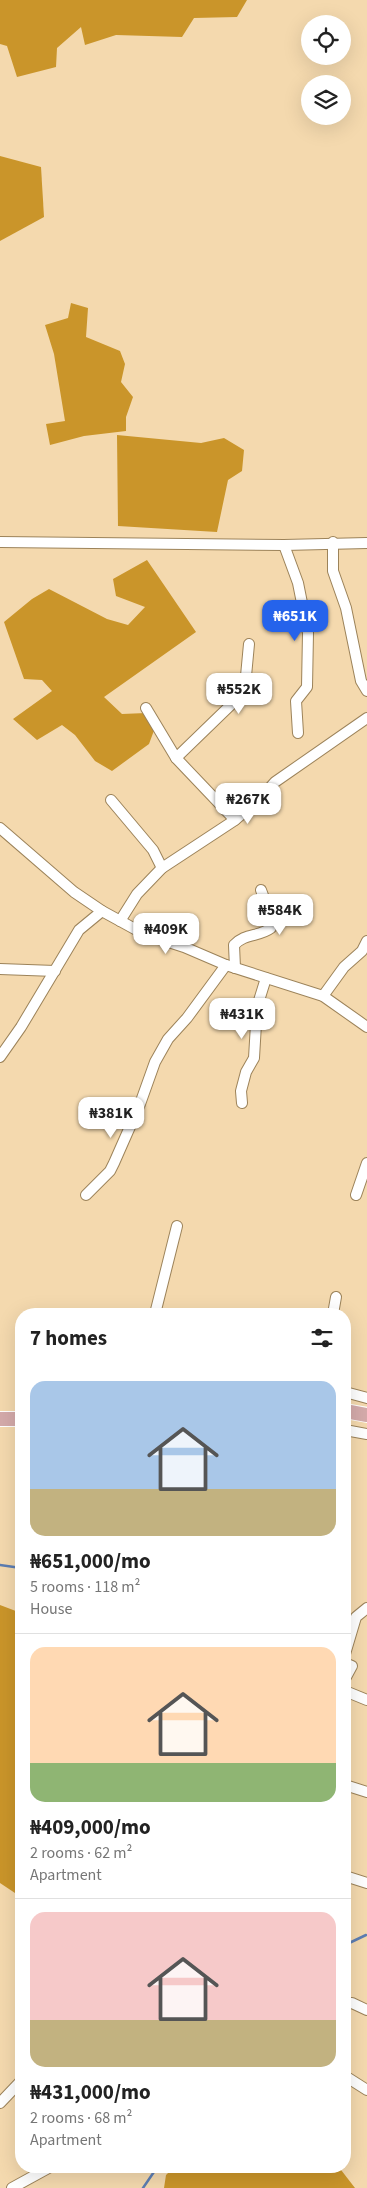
<!DOCTYPE html>
<meta charset="utf-8">
<style>
body{margin:0;font-family:"Source Sans 3",sans-serif;background:#f6f6f6;color:#222;height:100vh;display:flex;flex-direction:column;font-size:19px;white-space:nowrap}
*{box-sizing:border-box;margin:0}
p{font-size:16px;color:#767676}
.icon{flex:none;width:28px;height:28px;fill:none;stroke:currentColor;stroke-width:2;stroke-linecap:round;stroke-linejoin:round}
.map{position:relative;flex:1;overflow:hidden}
.panel{position:absolute;left:15px;top:1308px;width:336px;height:865px;display:flex;flex-direction:column;background:#fff;border-radius:20px;box-shadow:0 5px 20px #0002}
.panel>*{flex:none}
.buttons{position:absolute;left:301px;top:15px;display:grid;gap:10px}
.buttons a{display:grid;place-items:center;width:50px;height:50px;border-radius:50%;background:#fff;box-shadow:0 5px 20px #0002;font-size:25px}
.price{position:absolute;translate:-50% -42px;padding:0 11px;border-radius:10px;background:#fff;color:#222;font-size:16px;line-height:32px;filter:drop-shadow(0 1px 2px #0008)}
.price::after{content:'';position:absolute;left:50%;top:30px;width:15px;height:11px;margin-left:-8px;background:inherit;clip-path:polygon(0 0,100% 0,50% 100%)}
.price.active{background:#2563eb;color:#fff}
ul{padding:0;list-style:none}
li{display:grid;align-content:center;gap:10px;height:265px;padding:0 15px}
li+li{border-top:1px solid #e0e0e0}
li span{display:grid;place-items:center;height:155px;border-radius:15px;color:#555}
li>.icon{margin-inline-start:auto}
span .icon{width:90px;height:90px;fill:#fffc;stroke-width:1}
li b{font-size:21px}
h2{display:flex;justify-content:space-between;align-items:center;height:60px;padding:0 15px;font-size:21px}
.map>svg:first-child{display:block}
.forest{fill:#ca952a}
.lines{fill:none;stroke-linecap:round;stroke-linejoin:round}
.stream{stroke:#5c7db2;stroke-width:2.5}
.minor-casing{stroke:#9c835a;stroke-width:12}
.major-casing{stroke:#fff;stroke-width:16}
.minor{stroke:#fff;stroke-width:10}
.major{stroke:#d4aaaa;stroke-width:14}
</style>
<div class="map">
<svg width="367" height="2188" viewBox="0 0 367 2188">
<rect width="100%" height="100%" fill="#f4d9ae"/>
<g class="forest">
<path d="M0,0H247L237,17L194,18L182,37L116,35L85,45L81,27L57,48L56,67L17,77L7,46L0,44Z"/>
<path d="M0,156L41,167L44,217L0,241Z"/>
<path d="M71,303L88,308L86,337L120,351L125,364L121,382L133,397L126,417V431L84,436L50,445L46,424L65,421L54,354L45,325L68,318Z"/>
<path d="M117,435L201,443L224,438L244,450L242,471L228,480L217,532L118,526Z"/>
<path d="M147,560L196,632L104,697L122,714L146,713L156,725L149,744L112,771L95,761L75,735L62,725L37,740L13,719L52,691L42,680L24,679L4,622L32,599L49,589L107,619L128,625L145,607L116,596L113,579Z"/>
<path d="M0,1605L21,1613V1897L0,1883Z"/>
<path d="M175,2166H302C313,2169 326,2166 338,2166L355,2188H164L166,2175Z"/>
</g>
<g class="lines">
<g class="stream">
<path d="M0,1565L21,1568"/>
<path d="M345,1945L366,1935"/>
<path d="M143,2188L158,2166"/>
</g>
<defs>
<g id="minor">
<path d="M0,542L284,545L367,543"/>
<path d="M333,542V571L346,608L361,681L367,691"/>
<path d="M284,545L298,583L308,633L307,687L296,701L298,733"/>
<path d="M146,708L176,758L235,820"/>
<path d="M176,758L239,697L246,676L249,644"/>
<path d="M111,800L153,850L162,868"/>
<path d="M0,828L74,892L102,911L144,934L184,947L226,965L323,996L367,1027"/>
<path d="M120,921L137,894L162,868L235,820L261,798L275,782L367,718"/>
<path d="M235,968L234,945C245,933 259,937 271,928V917L261,890"/>
<path d="M0,969L55,971"/>
<path d="M323,996L344,967L362,951L367,941"/>
<path d="M0,1057L21,1027L79,930L102,911"/>
<path d="M242,1103L241,1091L246,1072L254,1058L257,1007L266,978"/>
<path d="M86,1195L110,1171L114,1163L140,1104L155,1062L168,1039L187,1018L226,965"/>
<path d="M356,1195L367,1163"/>
<path d="M155,1314L177,1226"/>
<path d="M333,1314L336,1297"/>
<path d="M345,1392L367,1398"/>
<path d="M345,1430L367,1434"/>
<path d="M345,1654L356,1617L367,1608"/>
<path d="M345,1663L352,1666L345,1679"/>
<path d="M345,1691L367,1700"/>
<path d="M345,1785L367,1792"/>
<path d="M345,1876L367,1883"/>
<path d="M345,2004L352,2003L367,2010"/>
<path d="M345,2076L367,2090"/>
<path d="M0,2103L21,2081"/>
<path d="M12,2188L52,2166"/>
</g>
<g id="major">
<path d="M345,1411L367,1415"/>
<path d="M0,1419H21"/>
</g>
</defs>
<use href="#minor" class="minor-casing"/>
<use href="#major" class="major-casing"/>
<use href="#minor" class="minor"/>
<use href="#major" class="major"/>
</g>
</svg>
<div class="buttons">
<a><svg class="icon" aria-label="locate" viewBox="0 0 24 24"><circle cx="12" cy="12" r="6"/><path d="M12 2v4M12 18v4M2 12h4M18 12h4"/></svg></a>
<a><svg class="icon" aria-label="layers" viewBox="0 0 24 24"><path d="M12 4l9 5-9 5-9-5zM3 14l9 5 9-5"/></svg></a>
</div>
<b class="price active" style="left:295px;top:642px">₦651K</b>
<b class="price" style="left:239px;top:715px">₦552K</b>
<b class="price" style="left:248px;top:825px">₦267K</b>
<b class="price" style="left:280px;top:936px">₦584K</b>
<b class="price" style="left:166px;top:955px">₦409K</b>
<b class="price" style="left:242px;top:1040px">₦431K</b>
<b class="price" style="left:111px;top:1139px">₦381K</b>
<section class="panel">
<h2>7 homes<svg class="icon" aria-label="filters" viewBox="0 0 24 24"><path d="M4 7h16M4 17h16"/><circle cx="9" cy="7" r="2"/><circle cx="15" cy="17" r="2"/></svg></h2>
<ul>
<li><span style="background:linear-gradient(#a9c7e8 70%,#c2b280 0)"><svg class="icon" aria-label="home" viewBox="0 0 24 24"><path d="M3 11l9-7 9 7M6 9v11h12V9"/></svg></span><div><b>₦651,000/mo</b><p>5 rooms · 118 m²</p><p>House</p></div></li>
<li><span style="background:linear-gradient(#ffd9b3 75%,#8fb573 0)"><svg class="icon" aria-label="home" viewBox="0 0 24 24"><path d="M3 11l9-7 9 7M6 9v11h12V9"/></svg></span><div><b>₦409,000/mo</b><p>2 rooms · 62 m²</p><p>Apartment</p></div></li>
<li><span style="background:linear-gradient(#f6c9c9 70%,#c2b280 0)"><svg class="icon" aria-label="home" viewBox="0 0 24 24"><path d="M3 11l9-7 9 7M6 9v11h12V9"/></svg></span><div><b>₦431,000/mo</b><p>2 rooms · 68 m²</p><p>Apartment</p></div></li>
</ul>
</section>
</div>
